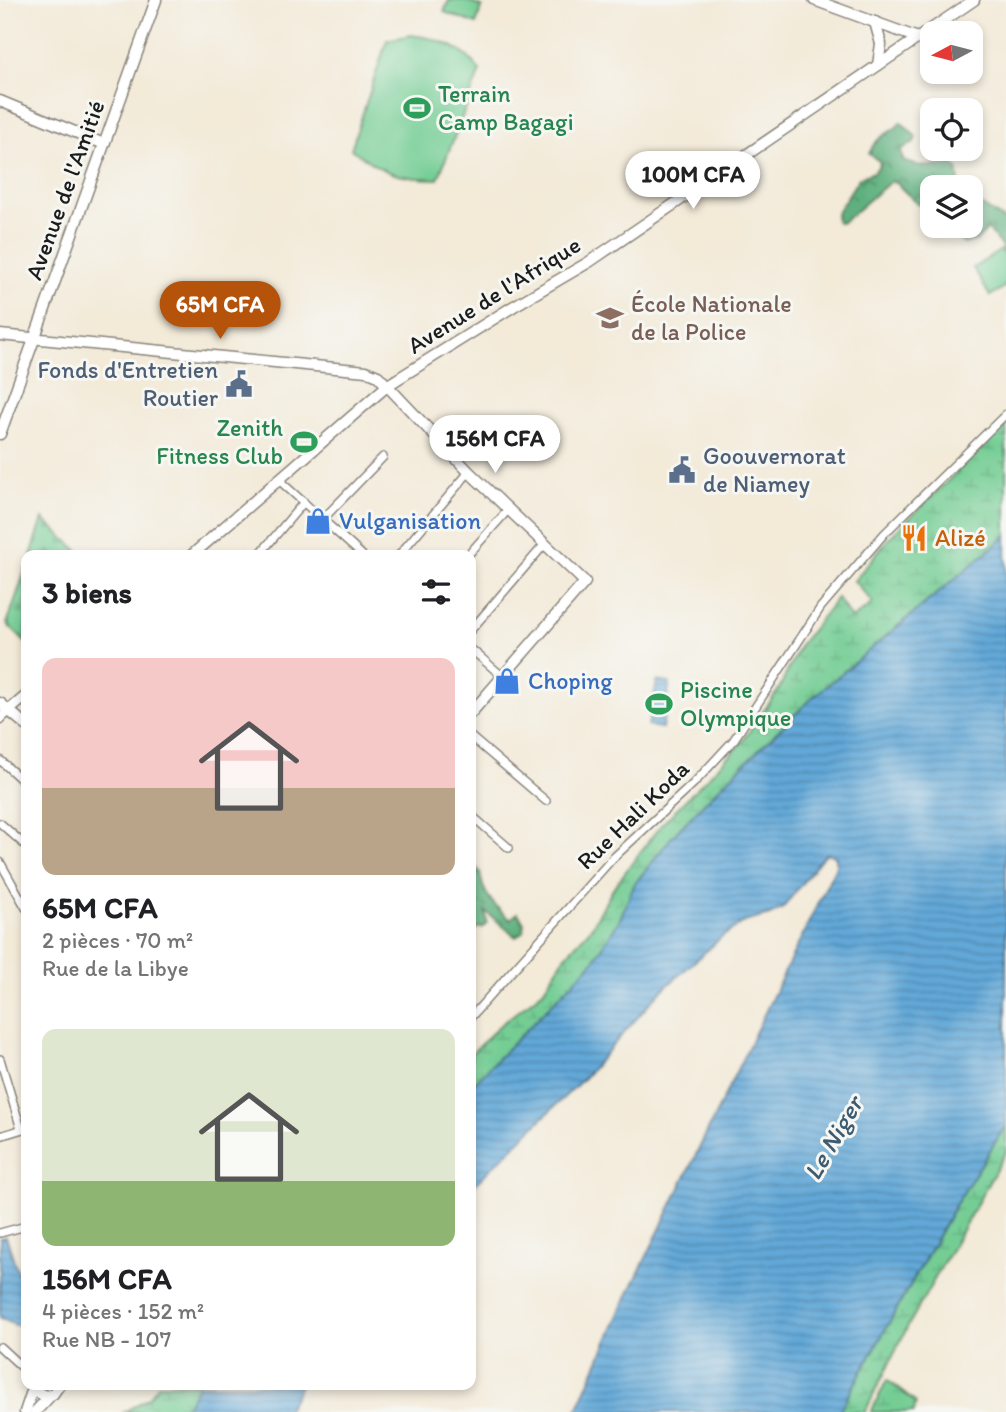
<!DOCTYPE html>
<html lang="fr">
<meta charset="utf-8">
<style>
body{margin:0;font-family:Itim,sans-serif;background:#f2f2f2;color:#202124;height:100vh;display:flex;flex-direction:column;font-size:26px;white-space:nowrap}
*{box-sizing:border-box;margin:0}
p{font-size:23px;color:#757577}
.icon{flex:none;width:38px;height:38px;fill:none;stroke:currentColor;stroke-width:2;stroke-linecap:round;stroke-linejoin:round}
.map{position:relative;flex:1;overflow:hidden}
.side{position:absolute;left:21px;top:550px;width:455px;height:840px;display:flex;flex-direction:column;background:#fff;border-radius:14px;box-shadow:0 4px 10px #0003}
.side>*{flex:none}
.needle{width:46px;rotate:263deg}
.fabs{position:absolute;left:920px;top:21px;display:grid;gap:14px}
.fabs a{display:grid;place-items:center;width:63px;height:63px;border-radius:14px;background:#fff;box-shadow:0 4px 10px #0003;font-size:35px}
.price{position:absolute;translate:-50% -60px;padding:0 16px;border-radius:24px;background:#fff;color:#222;font-size:23px;line-height:46px;filter:drop-shadow(0 2px 4px #0008)}
.price::after{content:'';position:absolute;left:50%;top:42px;width:21px;height:16px;margin-left:-10px;background:inherit;clip-path:polygon(0 0,100% 0,50% 100%)}
.price.current{background:#b45309;color:#fff}
ul{padding:0;list-style:none}
li{display:grid;align-content:center;gap:14px;height:371px;padding:0 21px}
li span{display:grid;place-items:center;height:217px;border-radius:14px;color:#555}
li>.icon{margin-inline-start:auto}
span .icon{width:126px;height:126px;fill:#fffc;stroke-width:1}
li b{font-size:30px}
h2{display:flex;justify-content:space-between;align-items:center;height:84px;padding:0 21px;font-size:30px}
.map>svg:first-child{display:block}
.forest{fill:url(#forest-crowns);stroke:#3e664d;stroke-width:2}
.wetland{fill:url(#wetland-marsh);stroke:#487458;stroke-width:2}
.cemetery{fill:url(#cemetery-stones);stroke:#487458;stroke-width:2}
.park{fill:#74cd94;stroke:#487458;stroke-width:2}
.water{fill:url(#water-rules);stroke:#3f627a;stroke-width:2}
.lines{fill:none;stroke-linecap:round;stroke-linejoin:round}
.street-casing{stroke:#88837a;stroke-width:10}
.secondary-casing{stroke:#88837a;stroke-width:13}
.primary-casing{stroke:#88837a;stroke-width:13}
.street{stroke:#fff;stroke-width:7}
.secondary{stroke:#fff;stroke-width:10}
.primary{stroke:#fff;stroke-width:10}
.labels{text-anchor:middle;stroke-width:6;stroke-linejoin:round;paint-order:stroke}
.leisure-label{font-size:24px;fill:#27864d;stroke:#f6f6f2;text-anchor:start}
.street-label{font-size:24px;fill:#1c1c1c;stroke:#f6f6f2}
.education-label{font-size:24px;fill:#785e54;stroke:#f6f6f2;text-anchor:start}
.service-label{font-size:24px;fill:#4e5e75;stroke:#f6f6f2;text-anchor:end}
.shop-label{font-size:24px;fill:#366cbe;stroke:#f6f6f2;text-anchor:start}
.food-label{font-size:24px;fill:#c56008;stroke:#f6f6f2;text-anchor:start}
.water-label{font-size:26px;font-style:italic;fill:#3c5b71;stroke:#f6f6f2}
</style>
<div class="map">
<svg width="1006" height="1412" viewBox="0 0 1006 1412">
<defs>
<pattern id="forest-crowns" width="20" height="18" patternUnits="userSpaceOnUse" patternTransform="scale(1.75)"><rect width="20" height="18" fill="#5fb07e"/><path d="M2 6a3 3 0 1 1 6 0M12 15a3 3 0 1 1 6 0" fill="none" stroke="#4e8e66"/></pattern>
<pattern id="wetland-marsh" width="20" height="14" patternUnits="userSpaceOnUse" patternTransform="scale(1.75)"><rect width="20" height="14" fill="#74cd94"/><path d="M1 5h8M5 5V1M11 12h8M15 12V8" fill="none" stroke="#64af7f"/></pattern>
<pattern id="cemetery-stones" width="16" height="16" patternUnits="userSpaceOnUse" patternTransform="scale(1.75)"><rect width="16" height="16" fill="#74cd94"/><path d="M2 7V4a2 2 0 0 1 4 0v3zM10 15v-3a2 2 0 0 1 4 0v3z" fill="#64af7f"/></pattern>
<pattern id="water-rules" width="6" height="5" patternUnits="userSpaceOnUse" patternTransform="scale(1.75)"><rect width="6" height="5" fill="#62a8d8"/><path d="M0 2.5h6" fill="none" stroke="#5088ae"/></pattern>
</defs>
<rect width="100%" height="100%" fill="#f6f6f2"/>
<filter id="ink" filterUnits="userSpaceOnUse"><feTurbulence type="fractalNoise" baseFrequency=".0143" numOctaves="2"/><feDisplacementMap in="SourceGraphic" scale="14" xChannelSelector="R" yChannelSelector="G"/><feConvolveMatrix kernelMatrix="1 2 1 2 8 2 1 2 1" color-interpolation-filters="sRGB"/></filter>
<filter id="wash" filterUnits="userSpaceOnUse"><feTurbulence type="fractalNoise" baseFrequency=".00686" numOctaves="4" result="noise"/><feDisplacementMap in="SourceGraphic" scale="28" xChannelSelector="R" yChannelSelector="G"/><feGaussianBlur stdDeviation="1.57" result="paint"/><feColorMatrix in="noise" values="0 0 0 0 0 0 0 0 0 0 0 0 0 0 0 0 0 1.4 0 .05"/><feComposite in="paint" operator="in"/></filter>
<g filter="url(#wash)">
<rect width="100%" height="100%" fill="#f3ead8"/>
<g class="forest">
<path d="M901,122L916,137L914,142L901,150L903,161C921,167 933,169 951,162L957,168L960,187H933V218L901,188L898,183L892,181C874,194 859,210 841,223L837,222L836,214L859,178L874,172L880,165L879,161L869,154C878,132 892,135 901,122Z"/>
<path d="M971,199L1006,221V253L988,229L977,240L964,244L941,226H971Z"/>
<path d="M471,862L480,872C482,893 494,906 510,919L518,913L524,923L523,932L516,937L485,911L487,923L484,927L476,928L471,943Z"/>
</g>
<g class="wetland">
<path d="M1006,424V536L811,699L712,795L671,838L634,885L620,919L593,962L471,1086V1054L499,1026L542,992L566,955L591,928L614,887L660,826L741,743L779,689L800,645L837,598L852,619L873,603L854,581L887,540Z"/>
<path d="M1006,1125V1152L908,1326L865,1412H839L956,1204Z"/>
<path d="M887,1380L916,1403L914,1412H871Z"/>
<path d="M159,1384H199L183,1412H124L148,1398Z"/>
</g>
<g class="cemetery">
<path d="M43,519L83,555H31Z"/>
<path d="M26,568V643L7,624Z"/>
</g>
<g class="park">
<path d="M449,0H464L482,7L476,24L444,12Z"/>
<path d="M411,35C439,38 464,47 480,71L438,179C394,178 387,174 351,149L387,40Z"/>
<path d="M1001,250L1006,258V286L990,296L973,268Z"/>
</g>
<g class="water">
<path d="M1006,536V1125L956,1204L839,1412H576L625,1301L836,866V857L827,853L820,860L783,908L770,915L744,922L722,937L659,993L585,1077L471,1188V1086L593,962L620,919L634,885L671,838L712,795L811,699Z"/>
<path d="M657,681L670,683L662,728L648,726Z"/>
<path d="M6,1236L26,1297V1331L20,1325H15L0,1318V1238Z"/>
<path d="M199,1384H301L286,1412H183Z"/>
</g>
</g>
<g filter="url(#ink)">
<g class="lines">
<defs>
<g id="street">
<path d="M280,481L362,555"/>
<path d="M323,519L383,457"/>
<path d="M259,555L304,502"/>
<path d="M399,555L469,472"/>
<path d="M468,555L508,510"/>
<path d="M471,630L544,545"/>
<path d="M471,649L502,676"/>
<path d="M471,737L546,801"/>
<path d="M0,760L26,784"/>
<path d="M471,815L509,848"/>
<path d="M0,823L26,846"/>
<path d="M0,862L26,908"/>
<path d="M471,1017L612,859L694,783L733,741L821,607L884,534L1006,414"/>
<path d="M0,1059L21,1129"/>
<path d="M0,1136L26,1128"/>
<path d="M0,1233L26,1226"/>
<path d="M0,1347L26,1371"/>
</g>
<g id="secondary">
<path d="M814,0L918,38"/>
<path d="M875,22L881,44L878,65"/>
<path d="M0,101L104,144"/>
<path d="M0,335L366,371L378,376L469,472L585,582L471,713"/>
<path d="M192,555L388,385L514,306L589,262L974,0"/>
<path d="M0,703L26,725"/>
<path d="M0,718L26,696"/>
<path d="M34,1384C37,1394 44,1398 53,1394L60,1384"/>
<path d="M25,1412L34,1385"/>
</g>
<g id="primary">
<path d="M0,434L156,0"/>
<path d="M35,1412L50,1396"/>
</g>
</defs>
<use href="#street" class="street-casing"/>
<use href="#secondary" class="secondary-casing"/>
<use href="#primary" class="primary-casing"/>
<use href="#street" class="street"/>
<use href="#secondary" class="secondary"/>
<use href="#primary" class="primary"/>
</g>
</g>
<defs>
<symbol id="stadium-bare" viewBox="-9 -9 18 18"><path d="M0-5a6.5 5 0 1 0 0 10a6.5 5 0 1 0 0-10ZM-3.5-1.8h7v3.6h-7Z" fill="#2e9e5b" stroke="#f6f6f2" stroke-width="2.5" paint-order="stroke"/></symbol>
<symbol id="university-bare" viewBox="-9 -9 18 18"><path d="M0-5L7-2L0 1L-7-2ZM-4 1L0 2.5L4 1V4Q0 6-4 4Z" fill="#8d6e63" stroke="#f6f6f2" stroke-width="2.5" paint-order="stroke"/></symbol>
<symbol id="civic-bare" viewBox="-9 -9 18 18"><path d="M-.6-6.5H3V-4.5H.6V-3L4-1V1h2V6H-6V1h2V-1L-.6-3ZM-1.2 2.5V6h2.4V2.5Z" fill="#5c6f8a" stroke="#f6f6f2" stroke-width="2.5" paint-order="stroke"/></symbol>
<symbol id="shop-bare" viewBox="-9 -9 18 18"><path d="M-5-2.5h2.3a2.7 3.5 0 0 1 5.4 0H5L5.5 6h-11ZM-1.5-2.5h3a1.5 2.3 0 0 0-3 0Z" fill="#3f7fe0" stroke="#f6f6f2" stroke-width="2.5" paint-order="stroke"/></symbol>
<symbol id="restaurant-bare" viewBox="-9 -9 18 18"><path d="M-5-6h1v4h1v-4h1v4h1v-4h1v5L-1.5 .5V6h-2V.5L-5-1ZM5-6V6H3V1.5H1.5Q1.5-4 5-6Z" fill="#e8710a" stroke="#f6f6f2" stroke-width="2.5" paint-order="stroke"/></symbol>
</defs>
<g fill-rule="evenodd">
<use href="#stadium-bare" x="398" y="89" width="38" height="38"/>
<use href="#university-bare" x="591" y="299" width="38" height="38"/>
<use href="#civic-bare" x="220" y="365" width="38" height="38"/>
<use href="#stadium-bare" x="285" y="423" width="38" height="38"/>
<use href="#civic-bare" x="663" y="451" width="38" height="38"/>
<use href="#shop-bare" x="299" y="502" width="38" height="38"/>
<use href="#restaurant-bare" x="895" y="519" width="38" height="38"/>
<use href="#shop-bare" x="488" y="662" width="38" height="38"/>
<use href="#stadium-bare" x="640" y="685" width="38" height="38"/>
</g>
<g class="labels">
<g class="leisure-label">
<text x="438" y="102">Terrain<tspan x="438" dy="28">Camp Bagagi</tspan></text>
<text x="283" y="436" text-anchor="end">Zenith<tspan x="283" dy="28">Fitness Club</tspan></text>
<text x="680" y="698">Piscine<tspan x="680" dy="28">Olympique</tspan></text>
</g>
<g class="street-label">
<text transform="translate(65 190) rotate(-70)" y="8">Avenue de l'Amitié</text>
<text transform="translate(494 295) rotate(-32)" y="8">Avenue de l'Afrique</text>
<text transform="translate(633 815) rotate(-44)" y="8">Rue Hali Koda</text>
</g>
<g class="education-label">
<text x="631" y="312">École Nationale<tspan x="631" dy="28">de la Police</tspan></text>
</g>
<g class="service-label">
<text x="218" y="378">Fonds d'Entretien<tspan x="218" dy="28">Routier</tspan></text>
<text x="703" y="464" text-anchor="start">Goouvernorat<tspan x="703" dy="28">de Niamey</tspan></text>
</g>
<g class="shop-label">
<text x="339" y="529">Vulganisation</text>
<text x="528" y="689">Choping</text>
</g>
<g class="food-label">
<text x="935" y="546">Alizé</text>
</g>
<g class="water-label">
<text transform="translate(833 1138) rotate(-60)" y="9">Le Niger</text>
</g>
</g>
</svg>
<div class="fabs">
<a><svg class="needle" viewBox="-14 -14 28 28"><path d="M0-13l5 13h-10z" fill="#e53935"/><path d="M0 13l5-13h-10z" fill="#757577"/></svg></a>
<a><svg class="icon" aria-label="locate" viewBox="0 0 24 24"><circle cx="12" cy="12" r="6"/><path d="M12 2v4M12 18v4M2 12h4M18 12h4"/></svg></a>
<a><svg class="icon" aria-label="layers" viewBox="0 0 24 24"><path d="M12 4l9 5-9 5-9-5zM3 14l9 5 9-5"/></svg></a>
</div>
<b class="price" style="left:693px;top:211px">100M CFA</b>
<b class="price current" style="left:220px;top:341px">65M CFA</b>
<b class="price" style="left:495px;top:475px">156M CFA</b>
<section class="side">
<h2>3 biens<svg class="icon" aria-label="filters" viewBox="0 0 24 24"><path d="M4 7h16M4 17h16"/><circle cx="9" cy="7" r="2"/><circle cx="15" cy="17" r="2"/></svg></h2>
<ul>
<li><span style="background:linear-gradient(#f6c9c9 60%,#b9a48a 0)"><svg class="icon" aria-label="home" viewBox="0 0 24 24"><path d="M3 11l9-7 9 7M6 9v11h12V9"/></svg></span><div><b>65M CFA</b><p>2 pièces · 70 m²</p><p>Rue de la Libye</p></div></li>
<li><span style="background:linear-gradient(#dfe7d0 70%,#8fb573 0)"><svg class="icon" aria-label="home" viewBox="0 0 24 24"><path d="M3 11l9-7 9 7M6 9v11h12V9"/></svg></span><div><b>156M CFA</b><p>4 pièces · 152 m²</p><p>Rue NB - 107</p></div></li>
</ul>
</section>
</div>
